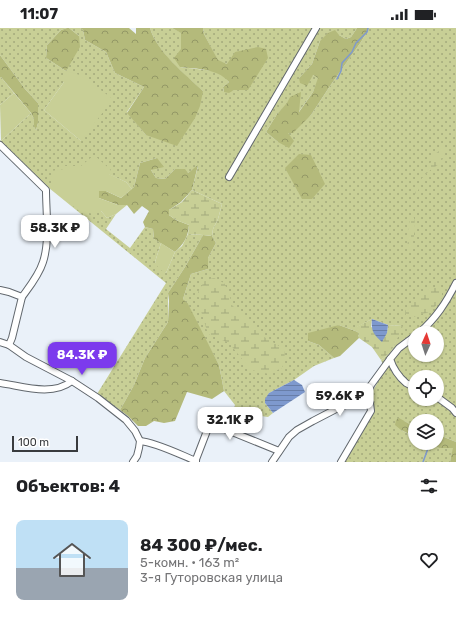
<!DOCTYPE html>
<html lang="ru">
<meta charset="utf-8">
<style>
body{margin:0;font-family:Rubik,sans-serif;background:#f6f6f6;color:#202124;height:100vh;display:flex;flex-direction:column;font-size:15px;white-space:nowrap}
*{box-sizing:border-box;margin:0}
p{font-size:13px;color:#757577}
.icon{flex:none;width:22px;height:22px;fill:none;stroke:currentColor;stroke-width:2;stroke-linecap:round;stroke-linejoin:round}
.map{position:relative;height:434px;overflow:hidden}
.drawer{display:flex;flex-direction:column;background:#fff;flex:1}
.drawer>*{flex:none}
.needle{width:26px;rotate:3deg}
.tools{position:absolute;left:408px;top:298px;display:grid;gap:8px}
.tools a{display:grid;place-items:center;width:36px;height:36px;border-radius:50%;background:#fff;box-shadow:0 1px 3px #0004;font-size:20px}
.scale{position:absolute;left:12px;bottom:10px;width:66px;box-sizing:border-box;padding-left:4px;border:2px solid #393b3e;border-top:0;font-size:11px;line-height:14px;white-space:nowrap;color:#393b3e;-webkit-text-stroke:3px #fff;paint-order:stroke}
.price{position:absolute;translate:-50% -34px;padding:0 9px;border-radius:8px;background:#fff;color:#222;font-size:13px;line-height:26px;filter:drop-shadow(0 1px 2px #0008)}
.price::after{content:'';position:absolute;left:50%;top:24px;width:12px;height:9px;margin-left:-6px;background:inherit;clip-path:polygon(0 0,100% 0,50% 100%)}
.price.selected{background:#7c3aed;color:#fff}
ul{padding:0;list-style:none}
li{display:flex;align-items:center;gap:12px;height:100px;padding:0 16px}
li+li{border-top:1px solid #e0e0e0}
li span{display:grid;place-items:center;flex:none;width:112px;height:80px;border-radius:8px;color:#555}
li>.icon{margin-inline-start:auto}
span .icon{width:48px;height:48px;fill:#fffc;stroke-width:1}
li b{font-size:17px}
h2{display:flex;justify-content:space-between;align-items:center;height:48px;padding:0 16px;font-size:17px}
.status{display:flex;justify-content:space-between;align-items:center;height:28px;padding:0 20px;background:#fff;direction:ltr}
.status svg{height:11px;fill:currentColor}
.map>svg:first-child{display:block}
.grass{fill:url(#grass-dots);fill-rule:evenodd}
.forest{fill:url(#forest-crowns)}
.wetland{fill:url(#wetland-marsh)}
.garden{fill:#c8cf96}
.water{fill:url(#water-rules)}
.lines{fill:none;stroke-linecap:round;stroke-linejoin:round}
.stream{stroke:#7e99ce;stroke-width:1.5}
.minor-casing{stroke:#61676d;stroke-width:8}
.minor{stroke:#fff;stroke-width:6}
</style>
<div class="status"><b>11:07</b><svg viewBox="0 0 49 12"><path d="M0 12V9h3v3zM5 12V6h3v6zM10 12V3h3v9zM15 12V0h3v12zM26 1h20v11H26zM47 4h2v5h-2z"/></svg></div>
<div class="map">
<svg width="456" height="434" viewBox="0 0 456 434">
<defs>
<pattern id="grass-dots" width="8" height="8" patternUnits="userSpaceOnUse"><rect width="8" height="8" fill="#c8cf96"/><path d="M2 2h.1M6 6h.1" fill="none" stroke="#a3a97c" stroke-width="1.8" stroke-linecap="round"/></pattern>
<pattern id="forest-crowns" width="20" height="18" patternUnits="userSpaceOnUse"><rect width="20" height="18" fill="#b4ba7b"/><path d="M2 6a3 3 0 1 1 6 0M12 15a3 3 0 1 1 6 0" fill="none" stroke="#939866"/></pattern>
<pattern id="wetland-marsh" width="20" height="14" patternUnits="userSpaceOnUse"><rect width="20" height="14" fill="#c8cf96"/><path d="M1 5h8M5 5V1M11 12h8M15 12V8" fill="none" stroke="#a3a97c"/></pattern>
<pattern id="water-rules" width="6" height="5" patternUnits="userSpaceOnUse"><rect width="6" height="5" fill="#7e99ce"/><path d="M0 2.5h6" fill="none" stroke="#687ea9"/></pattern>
</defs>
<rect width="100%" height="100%" fill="#eaf1f9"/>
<g class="grass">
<path d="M0,0H67L61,2L47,17L46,30L66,43L79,8L69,0H80L83,2L85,12L106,24L115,45L144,59L127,84L146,107L203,63C185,47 157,24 150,0H172L182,5L180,39L214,43L224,48L229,54L223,59L224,64L234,62L227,36L218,33L204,6L203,0H357L351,9L346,11L339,7L320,13L312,36L299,50L313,47L319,50L313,64L298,85L288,75L277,86L266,104L278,114L288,105L311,87L330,58L361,14L369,0H456V414L437,406V393H415V399L404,393L401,402L415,409V415H427L439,420H454L451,428L450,434H344L371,388L374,377L373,373L370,368L385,341L381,332L391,324L402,298L388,297L372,291L357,299L358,304L339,297L308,313L319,317L334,330L314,338L294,352L269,365L265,375L273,385L268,389L261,388L255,394L233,384L235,377L224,363L219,337L183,271L191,246L208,241V230L216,215L212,208L213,201L218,191L222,176L192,162L198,138L188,145L175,141L165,151L156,150L151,142L157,130L140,135L134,159L132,161L126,154L108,146L81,138L65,139V141L107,190L116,186L106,201L130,220L145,199L153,201L154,211L161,215L155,234L166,245L175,224L182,218L188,206L203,207L185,239L168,265V294L145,330L134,357L120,382L97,366L166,255L49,160L0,116V112L1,113L31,85L34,91V99L36,102L38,95V75L25,61L0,27ZM64,54L81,113L44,82ZM415,305H437V327H415ZM415,349H437V371H415Z"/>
<path d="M0,49H1L14,65L0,77Z"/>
</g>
<g class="forest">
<path d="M67,0H69L79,8L80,19L66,43L46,30L47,17L61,2Z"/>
<path d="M80,0H129L136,6V0H150C157,24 185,46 203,63L200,78L195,90L177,118L146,107L127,85L144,59L115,45L106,24L85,12L83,2Z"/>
<path d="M172,0H203L204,6L218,32L227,36L235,24L258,19L266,21L268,30L248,62H234L229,65L224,64L223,59L229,54C217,40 196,41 180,39L174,30L181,21V5Z"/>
<path d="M357,0H369L361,14L330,58L311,87L293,105H288L294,113L289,120L278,114L266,104L277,86L287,75L290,69L301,64L299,84L313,64L318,50L313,47L307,58L300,55L299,50L312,36L320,13L328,5L335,2L339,7L346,11L351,9Z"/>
<path d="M0,27L25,61L38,75V95L36,102L34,99V91L31,85L1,49H0Z"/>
<path d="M299,126L311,127L325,156L312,171H302L285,140Z"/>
<path d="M157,130L164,139L151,142L156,150L165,151L175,141H185L188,145L198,137L192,162L181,174L169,182V187L176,192L189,197C188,209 184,216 175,224L154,211L153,201L145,199L143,194L149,183L142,178L134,186L127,177H118L99,170V163H106L121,170L134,159L140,135Z"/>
<path d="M203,207L212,208L216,215L208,230V241L191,246L183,271L188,276L219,337L224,363L212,371L187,364L175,393L164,395L154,393L146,398H138L128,388L120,382L134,357L145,330L168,294L169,273L168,265L185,239Z"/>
<path d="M339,297L358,304L359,310L340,328L334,330L319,317L308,313V305Z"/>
<path d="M399,390L415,399V409L401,402L395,397L396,392Z"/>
<path d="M437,406L456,414V434H450L451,428L453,420H439L427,415H437Z"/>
</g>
<g class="wetland">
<path d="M444,119C446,123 445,125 444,128C441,138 432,139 426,146C421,152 421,161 415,166L418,156L428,142L433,128L441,121Z"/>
<path d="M192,162L222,176L218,191L213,201L212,208L203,207L188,206L189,197L176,192L169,187V182L182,174Z"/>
<path d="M410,187H413C417,196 414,213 410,221L407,222Z"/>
<path d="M214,250L224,255L230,267L231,276L261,307L284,321L285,331L282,340L269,346L251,342L229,315L208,306L201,283L198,264L205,252Z"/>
<path d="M432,259H437L442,264V270L433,281L427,285L420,286L414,289H407L406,287L405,283C410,275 423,263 432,259Z"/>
<path d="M372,291L371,299L387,305L388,297L403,298L391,324L381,332L372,319L359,310L356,299Z"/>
</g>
<g class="garden">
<path d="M66,43L80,47L113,71L81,113L44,82L64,54Z"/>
<path d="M14,65L31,85L1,113L0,77Z"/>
<path d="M94,127L111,142L109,146L126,154L132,161L121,170L106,163H99V170L118,177H127L116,186L107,190L101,183L94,186L79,183L53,161L51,143L64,141L65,138H81Z"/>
<path d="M161,215L175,224L166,245L159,241L155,234Z"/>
</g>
<g class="water">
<path d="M372,291L388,297L387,305L382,314C373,306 371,303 372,291Z"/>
<path d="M294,352L302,357L305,364L273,385L265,375V371L269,365Z"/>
</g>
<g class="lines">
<g class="stream">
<path d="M337,51L341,43L342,35L352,24L356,15L367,4L368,0"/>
<path d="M423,434L430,415"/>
</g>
<defs>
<g id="minor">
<path d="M0,117L46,162C46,184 50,213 43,234C39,247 30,258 22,269"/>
<path d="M229,149L316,0"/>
<path d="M0,262L9,264L22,269L12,310L9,317"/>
<path d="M419,305C436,290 446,275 456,255"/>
<path d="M415,308L399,320L390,331C393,340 399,349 406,355C409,357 412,358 415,359"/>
<path d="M0,314L9,317L26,329L72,353L98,370L126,392L135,403L140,413L139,420L137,428L133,434"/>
<path d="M0,355C22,358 52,369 72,353"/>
<path d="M437,369L452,380L456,385"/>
<path d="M140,413C155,414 181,427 196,433"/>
<path d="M195,434L210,395L279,423"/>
<path d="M272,434L289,409L297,402L313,393L338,380L366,368L371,357L390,331"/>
<path d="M341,434L371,383L370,375L366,368"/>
</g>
</defs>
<use href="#minor" class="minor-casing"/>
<use href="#minor" class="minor"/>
</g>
</svg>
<div class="tools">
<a><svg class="needle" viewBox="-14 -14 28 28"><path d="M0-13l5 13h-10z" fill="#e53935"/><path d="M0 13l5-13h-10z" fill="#757577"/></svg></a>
<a><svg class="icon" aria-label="locate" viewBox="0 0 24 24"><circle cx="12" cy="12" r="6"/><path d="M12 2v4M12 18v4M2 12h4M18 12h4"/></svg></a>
<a><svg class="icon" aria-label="layers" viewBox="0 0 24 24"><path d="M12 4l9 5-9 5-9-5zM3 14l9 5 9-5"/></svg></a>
</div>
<div class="scale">100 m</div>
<b class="price" style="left:55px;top:221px">58.3K ₽</b>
<b class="price selected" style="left:82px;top:348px">84.3K ₽</b>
<b class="price" style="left:340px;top:389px">59.6K ₽</b>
<b class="price" style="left:230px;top:413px">32.1K ₽</b>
</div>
<section class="drawer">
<h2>Объектов: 4<svg class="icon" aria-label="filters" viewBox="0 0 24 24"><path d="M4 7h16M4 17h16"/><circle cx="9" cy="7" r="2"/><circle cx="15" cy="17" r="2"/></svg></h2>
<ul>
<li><span style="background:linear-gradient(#bfe0f5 60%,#9aa5b1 0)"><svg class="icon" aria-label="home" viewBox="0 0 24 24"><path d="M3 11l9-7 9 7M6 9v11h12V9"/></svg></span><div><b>84 300 ₽/мес.</b><p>5-комн. · 163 m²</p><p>3-я Гуторовская улица</p></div><svg class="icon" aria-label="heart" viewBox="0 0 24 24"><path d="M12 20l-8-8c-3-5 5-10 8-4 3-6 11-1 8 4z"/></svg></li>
</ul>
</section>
